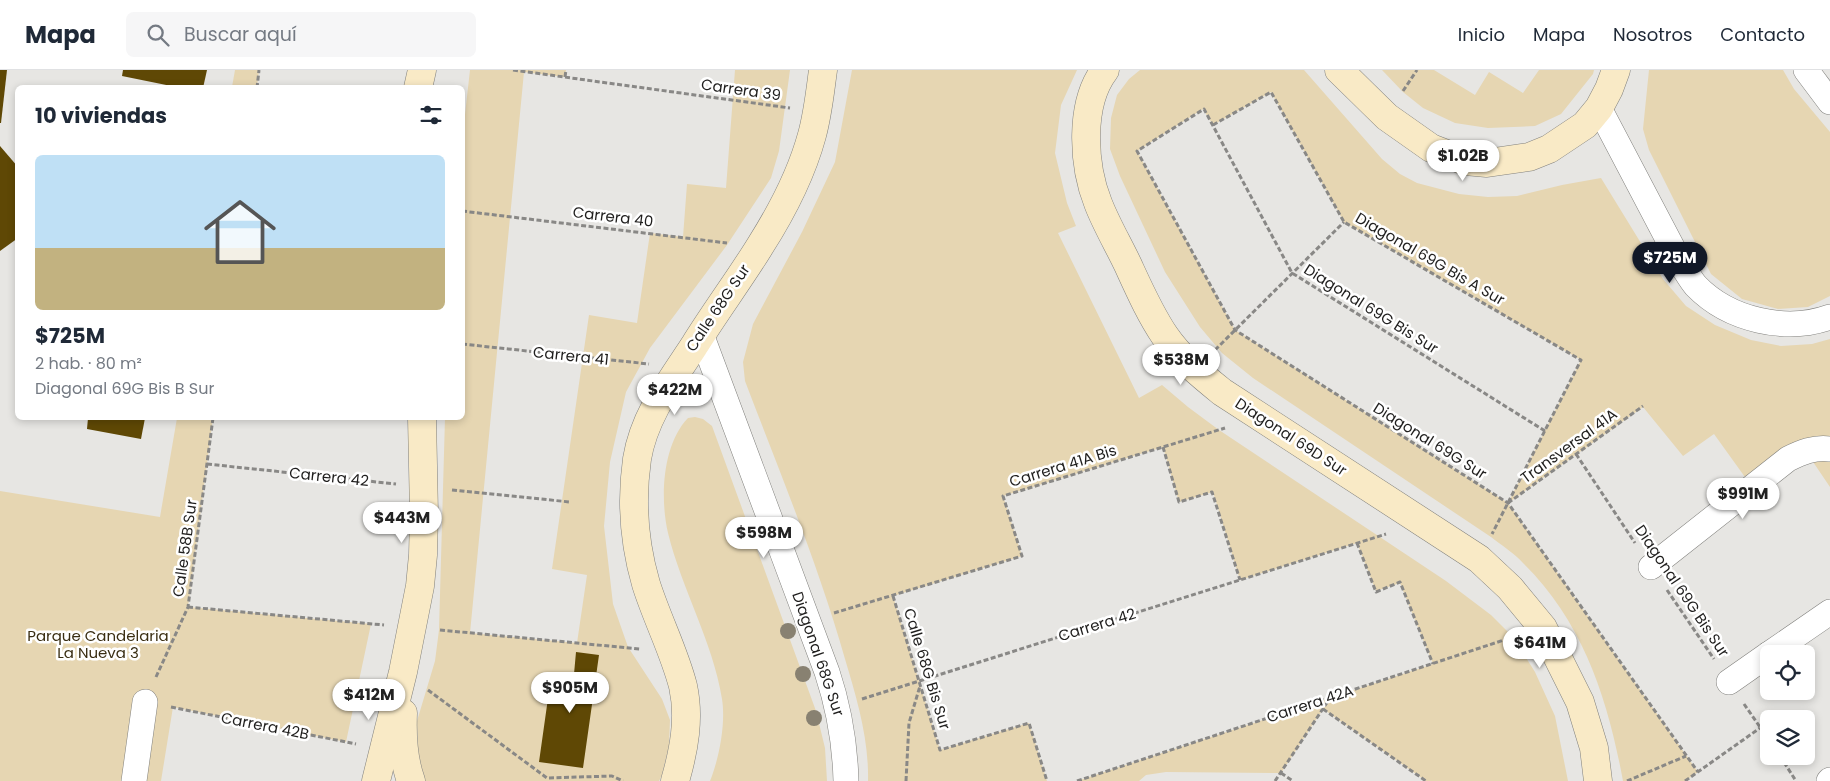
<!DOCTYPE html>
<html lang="es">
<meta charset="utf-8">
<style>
body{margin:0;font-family:Poppins,sans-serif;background:#f6f6f7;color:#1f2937;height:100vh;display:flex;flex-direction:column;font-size:19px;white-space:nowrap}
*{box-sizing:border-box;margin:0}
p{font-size:16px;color:#747a83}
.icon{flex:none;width:28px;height:28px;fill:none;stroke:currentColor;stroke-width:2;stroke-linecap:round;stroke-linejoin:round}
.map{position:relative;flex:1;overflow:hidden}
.sheet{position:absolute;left:15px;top:15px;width:450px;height:335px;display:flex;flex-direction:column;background:#fff;border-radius:8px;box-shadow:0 2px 8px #0003}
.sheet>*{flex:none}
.fabs{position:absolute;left:1760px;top:575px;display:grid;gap:10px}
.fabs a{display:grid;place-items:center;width:55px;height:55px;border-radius:8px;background:#fff;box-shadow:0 2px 8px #0003;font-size:25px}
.price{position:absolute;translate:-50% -42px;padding:0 11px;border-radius:18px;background:#fff;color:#222;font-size:16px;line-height:32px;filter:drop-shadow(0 1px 2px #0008)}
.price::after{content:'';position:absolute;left:50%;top:30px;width:15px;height:11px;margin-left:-8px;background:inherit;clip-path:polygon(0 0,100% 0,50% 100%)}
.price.selected{background:#111827;color:#fff}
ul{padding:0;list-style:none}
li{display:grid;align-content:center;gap:10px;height:265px;padding:0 20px}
li span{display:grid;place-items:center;height:155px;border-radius:8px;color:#555}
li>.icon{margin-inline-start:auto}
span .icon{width:90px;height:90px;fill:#fffc;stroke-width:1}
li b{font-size:21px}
h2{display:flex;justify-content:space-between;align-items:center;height:60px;padding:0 20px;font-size:21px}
header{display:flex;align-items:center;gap:30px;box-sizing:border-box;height:70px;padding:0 25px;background:#fff;border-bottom:1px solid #e0e1e3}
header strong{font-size:24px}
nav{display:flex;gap:28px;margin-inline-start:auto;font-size:18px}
.search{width:350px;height:45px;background:#f6f6f7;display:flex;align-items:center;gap:12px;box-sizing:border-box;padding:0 18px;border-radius:8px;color:#747a83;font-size:19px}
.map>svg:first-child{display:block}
.green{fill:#e6d6b2;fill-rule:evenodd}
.building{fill:#5f4805}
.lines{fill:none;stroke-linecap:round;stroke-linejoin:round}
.street-casing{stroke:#81807d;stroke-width:26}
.secondary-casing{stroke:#81807d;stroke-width:29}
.path{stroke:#898886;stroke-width:3;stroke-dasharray:5 2.5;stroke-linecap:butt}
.street{stroke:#fff;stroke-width:25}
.secondary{stroke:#f9eac6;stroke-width:28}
.tree{fill:#888171}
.labels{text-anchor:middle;stroke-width:5;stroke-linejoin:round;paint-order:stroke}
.street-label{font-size:15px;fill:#1f1e1d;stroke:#fff}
.park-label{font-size:15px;fill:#3a2e13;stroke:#fff}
</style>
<header>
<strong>Mapa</strong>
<div class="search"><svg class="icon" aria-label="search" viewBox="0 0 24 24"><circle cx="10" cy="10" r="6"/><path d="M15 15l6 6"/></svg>Buscar aquí</div>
<nav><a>Inicio</a><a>Mapa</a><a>Nosotros</a><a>Contacto</a></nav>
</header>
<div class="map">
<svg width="1830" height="711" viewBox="0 0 1830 711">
<rect width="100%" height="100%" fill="#e7e6e3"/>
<g class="green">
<path d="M235,0H259L257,17H232Z"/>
<path d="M470,0H566L565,7L524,2L470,563L577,573L587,505L552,499L589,245L637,253L650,163L683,167L687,114L726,118L735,0H790L779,81L771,108L727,175L650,278L626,322L610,392L604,456L613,534L628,577L662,629L670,650L669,676L662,705L659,711H425L418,694L417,651L435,591L439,560L445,348H462V71Z"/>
<path d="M852,0H1077L1061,35L1055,83L1067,133L1076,156L1058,163L1139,328L1162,315L1188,337L1219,360L1446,511L1491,545L1513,567L1535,602L1555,646L1568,711H1426L1323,639L1281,703L1166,702L1146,705L1139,711H1077L1433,594L1400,513L1376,521L1357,473L1240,510L1213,422L1179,432L1163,377L1003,426L1022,486L893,526L940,680L1029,653L1047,711H868C869,669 857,629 845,589C818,494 780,403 745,311L743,292L753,254L802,162L835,92Z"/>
<path d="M1140,0H1304L1382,89L1400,104L1417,113L1459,124L1488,127L1517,126L1562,115L1601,108L1663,209L1686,236L1715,255L1751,270L1781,276L1812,274L1830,269V417L1807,383L1755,421L1714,364L1683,386L1643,337L1508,433L1698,702L1685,711H1623C1608,630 1584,553 1523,493C1514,483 1501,475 1491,467L1253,308L1222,283L1200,257L1165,202L1120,106L1110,79L1111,48L1117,25L1129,9ZM1271,22L1344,152L1581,290L1508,433L1235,260L1137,81L1203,39L1213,55Z"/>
<path d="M1382,0H1434L1475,25L1489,2L1523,23L1539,0H1594L1593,4L1561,44L1535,56L1488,58L1455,53L1423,38L1403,22Z"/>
<path d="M1649,0H1783L1794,19L1830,62V226L1808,237L1778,239L1742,229L1711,204L1649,80L1643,59Z"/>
<path d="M695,347L703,349L712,356L816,641L825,678L827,711H710C719,689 726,653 722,629C713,572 682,520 668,463C660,429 662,375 688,348Z"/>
<path d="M177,348H213L188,537L371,554L346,672L173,637L161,711H0V421L160,447Z"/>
</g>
<g class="building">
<path d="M0,0H7L1,53H0Z"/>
<path d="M123,0H207L203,18H181L122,6Z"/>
<path d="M0,76L18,97V168L0,181Z"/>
<path d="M88,348H145L141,369L87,359Z"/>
<path d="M576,582L599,585L583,698L539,692L550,614L559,615L560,602L574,604Z"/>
</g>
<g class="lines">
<defs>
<g id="street">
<path d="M1806,0L1830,32"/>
<path d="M1599,38L1681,194C1686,201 1690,209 1696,216C1729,250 1786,263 1830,247"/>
<path d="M701,264L827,602C839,638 845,673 846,711"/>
<path d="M1651,497L1788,389C1802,382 1814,377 1830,379"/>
<path d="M1769,584L1830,542"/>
<path d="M1729,612L1769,584"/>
<path d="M134,711L145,632"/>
<path d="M1829,711L1830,710"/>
</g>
<g id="secondary">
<path d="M1105,0C1079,34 1083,95 1098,133C1106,154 1118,174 1128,195C1139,219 1150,244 1165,266C1180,288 1201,305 1222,322L1479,489L1510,518L1543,558L1580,632L1594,678L1598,711"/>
<path d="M1339,0L1387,47L1431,78L1465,91L1487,93L1529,87L1549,79L1585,55L1599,38L1609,19L1616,0"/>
<path d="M418,18L422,0"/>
<path d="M403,643C402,667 403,689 411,711"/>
<path d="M376,711L403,602L420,516L423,485L424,444L422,348"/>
<path d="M675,711C684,680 690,648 683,616C674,581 657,549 646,514C634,473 631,431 637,389C644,346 671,311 694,276C715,242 739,210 760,176C781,143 802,102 812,65C818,43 820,22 823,0"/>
</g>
</defs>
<use href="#street" class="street-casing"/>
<use href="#secondary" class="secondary-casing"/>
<g class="path">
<path d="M513,0L790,38"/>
<path d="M565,7L566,0"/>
<path d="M257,18L259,0"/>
<path d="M1403,21L1417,0"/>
<path d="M1213,55L1271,22L1344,152L1581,290L1492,464"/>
<path d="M462,141L727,173"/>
<path d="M462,274L649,294"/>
<path d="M1215,280L1344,152"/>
<path d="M1545,361L1292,203L1204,39L1137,81L1235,260L1508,433L1698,702"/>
<path d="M1163,377L1179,432L1212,422L1240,510"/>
<path d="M1576,384L1635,473"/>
<path d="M207,394L396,414"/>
<path d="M452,420L570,432"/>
<path d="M1508,433L1643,336"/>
<path d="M1357,473L1376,522L1400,512L1433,594"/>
<path d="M1667,520L1714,589"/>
<path d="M893,526L940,680L1029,653L1047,711"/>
<path d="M188,537L384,555"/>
<path d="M834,543L1022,486L1003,426L1225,358"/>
<path d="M440,560L640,579"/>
<path d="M156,607L188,537L213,348"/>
<path d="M428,620L547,708L612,706L623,711"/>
<path d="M862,629L1386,464"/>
<path d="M1744,634L1769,670"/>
<path d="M171,637L356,674"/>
<path d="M1323,639L1426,711"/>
<path d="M1780,686L1796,711"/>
<path d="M1281,703L1293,711"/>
<path d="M906,711L909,653L920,616"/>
<path d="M1077,711L1513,567"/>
<path d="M1275,711L1330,628"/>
<path d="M1627,711L1686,686"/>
<path d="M1685,711L1760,658"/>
</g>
<use href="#street" class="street"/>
<use href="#secondary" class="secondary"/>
</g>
<g class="tree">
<circle cx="788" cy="561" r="8"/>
<circle cx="803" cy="604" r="8"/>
<circle cx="814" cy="648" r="8"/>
</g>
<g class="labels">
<g class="street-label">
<text transform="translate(741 20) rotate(8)" y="5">Carrera 39</text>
<text transform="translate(613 147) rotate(7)" y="5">Carrera 40</text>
<text transform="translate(1430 189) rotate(30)" y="5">Diagonal 69G Bis A Sur</text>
<text transform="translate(718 238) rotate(-56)" y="5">Calle 68G Sur</text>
<text transform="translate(1371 239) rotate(32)" y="5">Diagonal 69G Bis Sur</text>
<text transform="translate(571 286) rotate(6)" y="5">Carrera 41</text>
<text transform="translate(1291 367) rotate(33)" y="5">Diagonal 69D Sur</text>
<text transform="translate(1430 371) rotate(32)" y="5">Diagonal 69G Sur</text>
<text transform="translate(1569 376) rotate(-36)" y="5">Transversal 41A</text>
<text transform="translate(1063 396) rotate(-17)" y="5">Carrera 41A Bis</text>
<text transform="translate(329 407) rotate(6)" y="5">Carrera 42</text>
<text transform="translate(185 478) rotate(-82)" y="5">Calle 58B Sur</text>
<text transform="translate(1682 521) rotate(56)" y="5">Diagonal 69G Bis Sur</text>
<text transform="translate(1097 555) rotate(-17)" y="5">Carrera 42</text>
<text transform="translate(818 584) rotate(71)" y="5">Diagonal 68G Sur</text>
<text transform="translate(927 599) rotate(73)" y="5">Calle 68G Bis Sur</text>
<text transform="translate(1310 634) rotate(-18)" y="5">Carrera 42A</text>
<text transform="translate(265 656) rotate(11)" y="5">Carrera 42B</text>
</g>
<g class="park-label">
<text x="98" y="571">Parque Candelaria<tspan x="98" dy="17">La Nueva 3</tspan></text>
</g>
</g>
</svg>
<div class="fabs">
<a><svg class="icon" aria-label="locate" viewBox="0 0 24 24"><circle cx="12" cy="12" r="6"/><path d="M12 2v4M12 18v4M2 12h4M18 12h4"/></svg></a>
<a><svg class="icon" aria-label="layers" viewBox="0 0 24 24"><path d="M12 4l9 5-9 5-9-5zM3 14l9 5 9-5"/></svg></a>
</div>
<b class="price" style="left:1463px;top:112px">$1.02B</b>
<b class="price selected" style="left:1670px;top:214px">$725M</b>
<b class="price" style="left:1181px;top:316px">$538M</b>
<b class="price" style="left:675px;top:346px">$422M</b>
<b class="price" style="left:1743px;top:450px">$991M</b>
<b class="price" style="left:402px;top:474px">$443M</b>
<b class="price" style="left:764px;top:489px">$598M</b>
<b class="price" style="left:1540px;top:599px">$641M</b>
<b class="price" style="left:570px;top:644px">$905M</b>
<b class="price" style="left:369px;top:651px">$412M</b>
<section class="sheet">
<h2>10 viviendas<svg class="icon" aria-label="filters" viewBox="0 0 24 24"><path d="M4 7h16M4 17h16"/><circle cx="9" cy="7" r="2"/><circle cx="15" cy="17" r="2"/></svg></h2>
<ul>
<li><span style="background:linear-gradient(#bfe0f5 60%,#c2b280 0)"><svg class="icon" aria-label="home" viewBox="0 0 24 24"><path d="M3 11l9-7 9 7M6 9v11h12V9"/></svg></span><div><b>$725M</b><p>2 hab. · 80 m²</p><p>Diagonal 69G Bis B Sur</p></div></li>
</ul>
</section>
</div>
